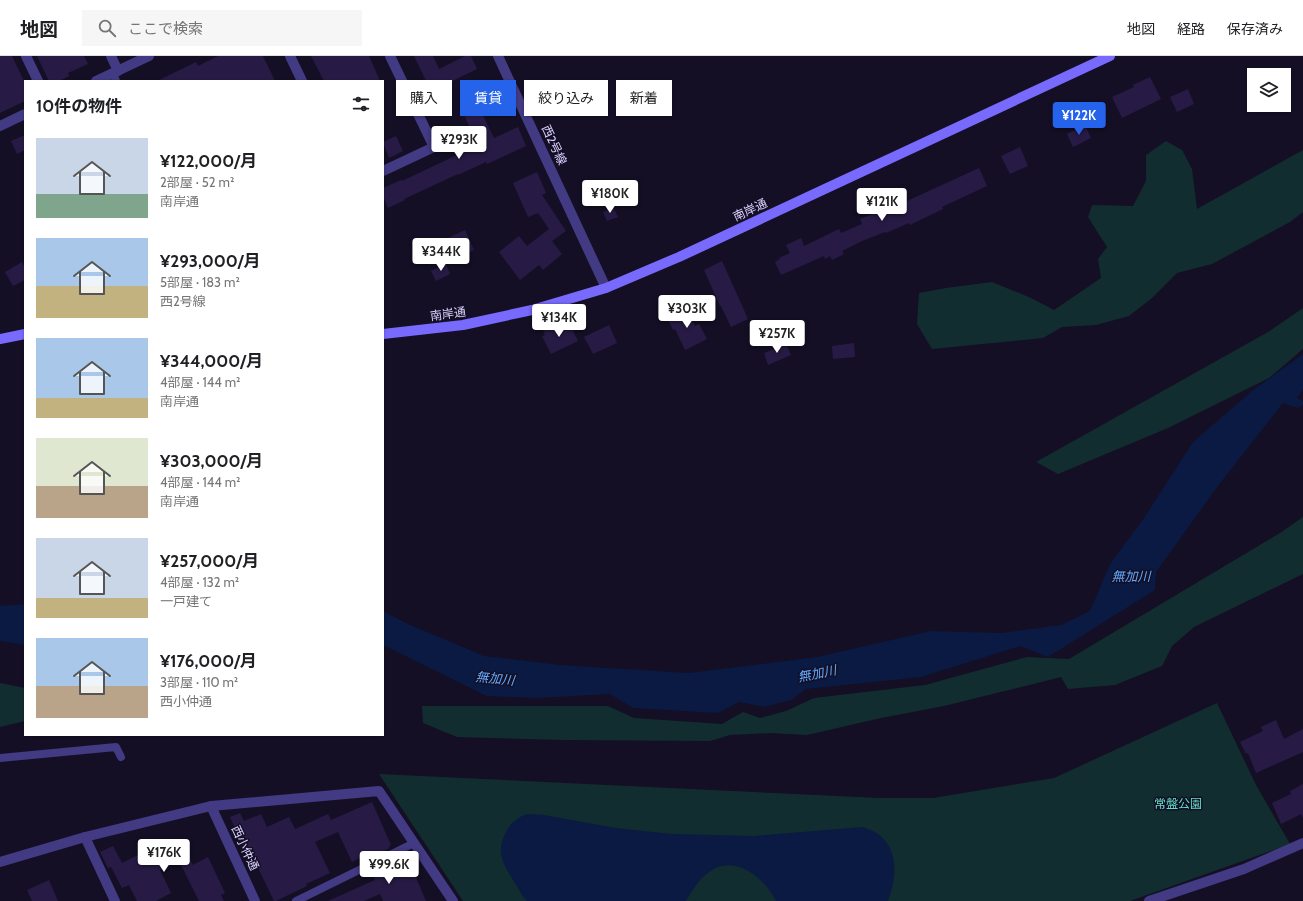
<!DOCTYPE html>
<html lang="ja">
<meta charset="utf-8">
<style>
body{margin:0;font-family:Cabin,"Noto Sans JP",sans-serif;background:#f6f6f6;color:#202124;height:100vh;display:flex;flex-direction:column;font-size:15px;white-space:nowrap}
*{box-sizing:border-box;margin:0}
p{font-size:13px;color:#757577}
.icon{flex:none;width:22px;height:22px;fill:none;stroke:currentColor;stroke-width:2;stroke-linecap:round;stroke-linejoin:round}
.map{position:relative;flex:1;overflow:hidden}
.side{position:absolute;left:24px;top:24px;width:360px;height:656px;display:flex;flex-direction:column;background:#fff;border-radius:0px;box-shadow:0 1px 3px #0004}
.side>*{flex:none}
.top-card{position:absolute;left:396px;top:24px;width:380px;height:36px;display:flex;gap:8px}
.fabs{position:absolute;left:1247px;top:12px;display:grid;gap:8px}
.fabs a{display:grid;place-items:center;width:44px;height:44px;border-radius:0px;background:#fff;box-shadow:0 1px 3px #0004;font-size:20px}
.price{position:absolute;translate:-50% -34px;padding:0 9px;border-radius:4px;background:#fff;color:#222;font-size:13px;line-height:26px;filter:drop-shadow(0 1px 2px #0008)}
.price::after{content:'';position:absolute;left:50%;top:24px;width:12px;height:9px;margin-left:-6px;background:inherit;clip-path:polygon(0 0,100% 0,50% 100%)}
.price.on{background:#2563eb;color:#fff}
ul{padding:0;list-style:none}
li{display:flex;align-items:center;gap:12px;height:100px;padding:0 12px}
li span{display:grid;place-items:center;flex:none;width:112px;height:80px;border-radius:0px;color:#555}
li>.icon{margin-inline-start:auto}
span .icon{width:48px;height:48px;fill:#fffc;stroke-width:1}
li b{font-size:17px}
h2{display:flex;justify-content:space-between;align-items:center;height:48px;padding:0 12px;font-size:17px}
.pill{padding:0 14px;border-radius:0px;background:#fff;box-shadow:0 1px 3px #0004;font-size:14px;line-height:36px}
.pill.on{background:#2563eb;color:#fff}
header{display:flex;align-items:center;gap:24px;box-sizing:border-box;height:56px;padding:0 20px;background:#fff;border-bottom:1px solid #e0e0e0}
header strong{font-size:19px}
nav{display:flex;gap:22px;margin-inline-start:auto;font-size:14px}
.search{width:280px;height:36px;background:#f6f6f6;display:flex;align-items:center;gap:10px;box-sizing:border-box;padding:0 14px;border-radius:0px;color:#757577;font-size:15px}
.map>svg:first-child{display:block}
.green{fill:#122d2f}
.water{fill:#0a1a42}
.building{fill:#271b45}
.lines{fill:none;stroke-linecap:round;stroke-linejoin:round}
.lane{stroke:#423a83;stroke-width:8}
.street{stroke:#423a83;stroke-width:10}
.secondary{stroke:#796afe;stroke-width:10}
.labels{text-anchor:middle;stroke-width:3;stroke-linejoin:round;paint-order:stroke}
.street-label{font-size:12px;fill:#dbd3ff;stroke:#140f25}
.park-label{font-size:12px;fill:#5fdfc8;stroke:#140f25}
.water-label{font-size:13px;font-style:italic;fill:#62aafe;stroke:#140f25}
</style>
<header>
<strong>地図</strong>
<div class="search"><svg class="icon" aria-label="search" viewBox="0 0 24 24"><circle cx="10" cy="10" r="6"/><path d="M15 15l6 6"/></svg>ここで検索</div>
<nav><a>地図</a><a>経路</a><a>保存済み</a></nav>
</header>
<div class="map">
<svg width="1303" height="845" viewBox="0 0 1303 845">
<rect width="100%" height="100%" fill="#140f25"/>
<g class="green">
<path d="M1166,85L1182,94L1192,113L1197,153L1303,94V156L1290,166L1212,208L1177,217L1152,242L1129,260L1096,269L1062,271L1043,282L932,293L917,268L919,237L946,232L992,226L1031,242L1054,254L1101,222L1098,203L1107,191L1088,161L1092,149L1133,150L1146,125V99Z"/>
<path d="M1303,252V293L1269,322L1168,372L1058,418L1036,406L1268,276Z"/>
<path d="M1303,461V518L1194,571L1172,590L1162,610L1115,629L1068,633L1061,621L944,650L881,662L807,679L771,677L730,679L710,685L566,684L457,681L423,667L422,650H608L634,662L722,668L743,656L760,662L786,655L814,642L925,629L1027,601L1069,603L1280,477Z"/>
<path d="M0,627L25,632V665L0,671Z"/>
<path d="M1217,647L1256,729L1290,788L1130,845H463L379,718L879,742H933L1054,722Z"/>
</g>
<g class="water">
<path d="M1303,298V334L1297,342L1303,345V349L1298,352L1283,347L1218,430L1156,516L1155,534L1048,601L1020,590L921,621L806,633L791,644L765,651L739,646L718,657L633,652L610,638L537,642L487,640L383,589V555L408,568L484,600L560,609L689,617L817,601L931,575L1002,577L1061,569L1090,555L1110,508L1144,462L1193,386L1252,335Z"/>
<path d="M25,548V589L0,585V550Z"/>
<path d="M527,758L544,759L616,772L672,778L754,780L863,771C868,773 874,775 878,778C900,794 896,823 888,845H776C764,821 734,797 709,816C699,823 692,835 686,845H527C521,839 518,831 513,824C503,807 496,797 505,778C510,767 517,762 527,758Z"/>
</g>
<g class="building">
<path d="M0,0H12L25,27V45L0,57Z"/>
<path d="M37,0H84L88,8L68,17L69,20L59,25H49Z"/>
<path d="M218,0H263L275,25H157L196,6L198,10Z"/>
<path d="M311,0H369L380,25H324Z"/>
<path d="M414,0H433L439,13L465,0H471L477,13L446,28L452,41L431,51L424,36L430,33Z"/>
<path d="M1150,21L1161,43L1122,62L1112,41L1134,31L1133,29Z"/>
<path d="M1188,33L1194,48L1177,56L1170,41Z"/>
<path d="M479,51L494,82L518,71L526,90L487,108L486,106L458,119V118L404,143L405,144L388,152L383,140V132L401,124L402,125L478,89L464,59Z"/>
<path d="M1085,69L1091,82L1073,91L1067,78Z"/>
<path d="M25,79V94L17,98L11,85Z"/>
<path d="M396,80L403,95L389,102L383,86Z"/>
<path d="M1020,91L1028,110L1010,118L1001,100Z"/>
<path d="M979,112L987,130L942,151L943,153L910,169L909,167L886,177L885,176L862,185L842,195L844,198L832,204L830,200L825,203L824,200L781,219L775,206L780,203L779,202L790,197L786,189L801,182L804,190L839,173L841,177L862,168L860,163L884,153L883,149L894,145L896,150Z"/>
<path d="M537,116L546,137L542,139L566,175L552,185L562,198L543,214L539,209L520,224L499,196L519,180L527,190L549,173L538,157L528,161L513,127Z"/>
<path d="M613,151L618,161L607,165L603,156Z"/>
<path d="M465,174L474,194L451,205L441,185Z"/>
<path d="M722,205L748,263L731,271L721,250H720L704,214Z"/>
<path d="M22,206L25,212V224L13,230L5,216Z"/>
<path d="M446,208L450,218L436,225L431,215Z"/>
<path d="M686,252L695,270L699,268L707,283L685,294L675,273L673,274L667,262Z"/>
<path d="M569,267L578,285L551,298L542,280L545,279L543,275L553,271L555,274Z"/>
<path d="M609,269L617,287L593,298L584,281Z"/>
<path d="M854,287L855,301L833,303L832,290Z"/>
<path d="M786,288L791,299L768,309L764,297Z"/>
<path d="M1276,664L1284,683L1303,673V696L1256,717L1248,697L1246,698L1240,686L1263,675L1261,671Z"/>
<path d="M1303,728V762L1301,758L1281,768L1272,747L1291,738L1290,735Z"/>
<path d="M372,746L391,789L389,790L390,792L371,802L369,798L352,806L338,776L315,786L330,817L306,828L307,830L276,845H274L246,787L242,788L230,761L240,757L244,765L261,758L267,771L289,761L295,773L328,758L331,764Z"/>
<path d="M181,784L193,809L208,801L225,837L221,839L224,845H199L179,805L160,814L171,837L156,845H137L129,829L122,832L111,811L108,812L100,796L113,790L122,807L152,792L154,796Z"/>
<path d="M395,802L398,810L409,805L426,845H383L380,838L364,845H328L375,824L374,821L379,819L376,812Z"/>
<path d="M49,824L58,845H32L27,834Z"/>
</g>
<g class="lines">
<g class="lane">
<path d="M113,17L116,25"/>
<path d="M0,702L116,691L121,701"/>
<path d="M296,845L414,787"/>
</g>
<g class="street">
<path d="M26,0L38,25"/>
<path d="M111,0L118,15"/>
<path d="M290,0L302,25"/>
<path d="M498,0L606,232"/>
<path d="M96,25L149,0"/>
<path d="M0,70L25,58"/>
<path d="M383,115L434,91L390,0"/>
<path d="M211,750L255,845"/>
<path d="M85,781L115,845"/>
<path d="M0,806L85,781L211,750L379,735L453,845"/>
<path d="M1149,845L1244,813L1303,787"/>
</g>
<g class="secondary">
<path d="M383,278L463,269L532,254L606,232L679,201L1110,0"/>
<path d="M0,283L25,278"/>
</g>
</g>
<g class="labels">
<g class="street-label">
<text transform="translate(554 89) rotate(65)" y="4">西2号線</text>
<text transform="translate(750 154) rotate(-25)" y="4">南岸通</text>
<text transform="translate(448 258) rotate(-8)" y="4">南岸通</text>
<text transform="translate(245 792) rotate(65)" y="4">西小仲通</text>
</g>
<g class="park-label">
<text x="1178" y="752">常盤公園</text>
</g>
<g class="water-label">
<text x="1131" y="525">無加川</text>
<text transform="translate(817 617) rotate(-11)" y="5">無加川</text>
<text transform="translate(495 622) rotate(6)" y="5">無加川</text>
</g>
</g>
</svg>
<div class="fabs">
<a><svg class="icon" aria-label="layers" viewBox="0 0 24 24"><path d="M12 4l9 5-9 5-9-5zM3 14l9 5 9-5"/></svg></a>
</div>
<b class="price on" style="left:1079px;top:80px">¥122K</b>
<b class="price" style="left:459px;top:104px">¥293K</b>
<b class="price" style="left:610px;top:158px">¥180K</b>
<b class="price" style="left:882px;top:166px">¥121K</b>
<b class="price" style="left:441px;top:216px">¥344K</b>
<b class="price" style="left:687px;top:273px">¥303K</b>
<b class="price" style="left:559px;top:282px">¥134K</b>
<b class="price" style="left:777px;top:298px">¥257K</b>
<b class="price" style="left:164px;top:817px">¥176K</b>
<b class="price" style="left:389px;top:829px">¥99.6K</b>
<div class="top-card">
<a class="pill">購入</a>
<a class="pill on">賃貸</a>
<a class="pill">絞り込み</a>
<a class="pill">新着</a>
</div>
<section class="side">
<h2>10件の物件<svg class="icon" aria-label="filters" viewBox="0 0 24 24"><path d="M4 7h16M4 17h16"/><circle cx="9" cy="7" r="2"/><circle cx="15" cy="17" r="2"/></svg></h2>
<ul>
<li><span style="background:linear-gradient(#c9d6e8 70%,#7fa58c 0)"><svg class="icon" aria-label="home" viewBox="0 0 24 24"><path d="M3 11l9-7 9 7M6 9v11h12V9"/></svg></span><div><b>¥122,000/月</b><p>2部屋 · 52 m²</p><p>南岸通</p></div></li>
<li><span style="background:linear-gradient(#a9c7e8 60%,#c2b280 0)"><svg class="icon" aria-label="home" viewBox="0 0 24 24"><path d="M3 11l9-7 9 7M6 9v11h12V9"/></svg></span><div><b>¥293,000/月</b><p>5部屋 · 183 m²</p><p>西2号線</p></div></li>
<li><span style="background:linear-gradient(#a9c7e8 75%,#c2b280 0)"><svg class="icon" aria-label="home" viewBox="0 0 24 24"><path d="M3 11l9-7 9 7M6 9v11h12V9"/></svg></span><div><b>¥344,000/月</b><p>4部屋 · 144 m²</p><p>南岸通</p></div></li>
<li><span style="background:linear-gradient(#dfe7d0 60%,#b9a48a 0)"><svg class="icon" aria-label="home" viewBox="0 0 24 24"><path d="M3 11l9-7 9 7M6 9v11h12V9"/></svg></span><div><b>¥303,000/月</b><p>4部屋 · 144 m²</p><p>南岸通</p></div></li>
<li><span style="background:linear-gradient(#c9d6e8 75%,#c2b280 0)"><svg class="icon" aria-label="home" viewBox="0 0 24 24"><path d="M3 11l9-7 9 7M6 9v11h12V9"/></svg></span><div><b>¥257,000/月</b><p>4部屋 · 132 m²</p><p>一戸建て</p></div></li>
<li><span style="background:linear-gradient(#a9c7e8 60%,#b9a48a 0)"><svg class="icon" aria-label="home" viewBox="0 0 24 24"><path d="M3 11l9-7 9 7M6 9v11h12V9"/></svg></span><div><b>¥176,000/月</b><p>3部屋 · 110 m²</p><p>西小仲通</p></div></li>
</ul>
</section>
</div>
